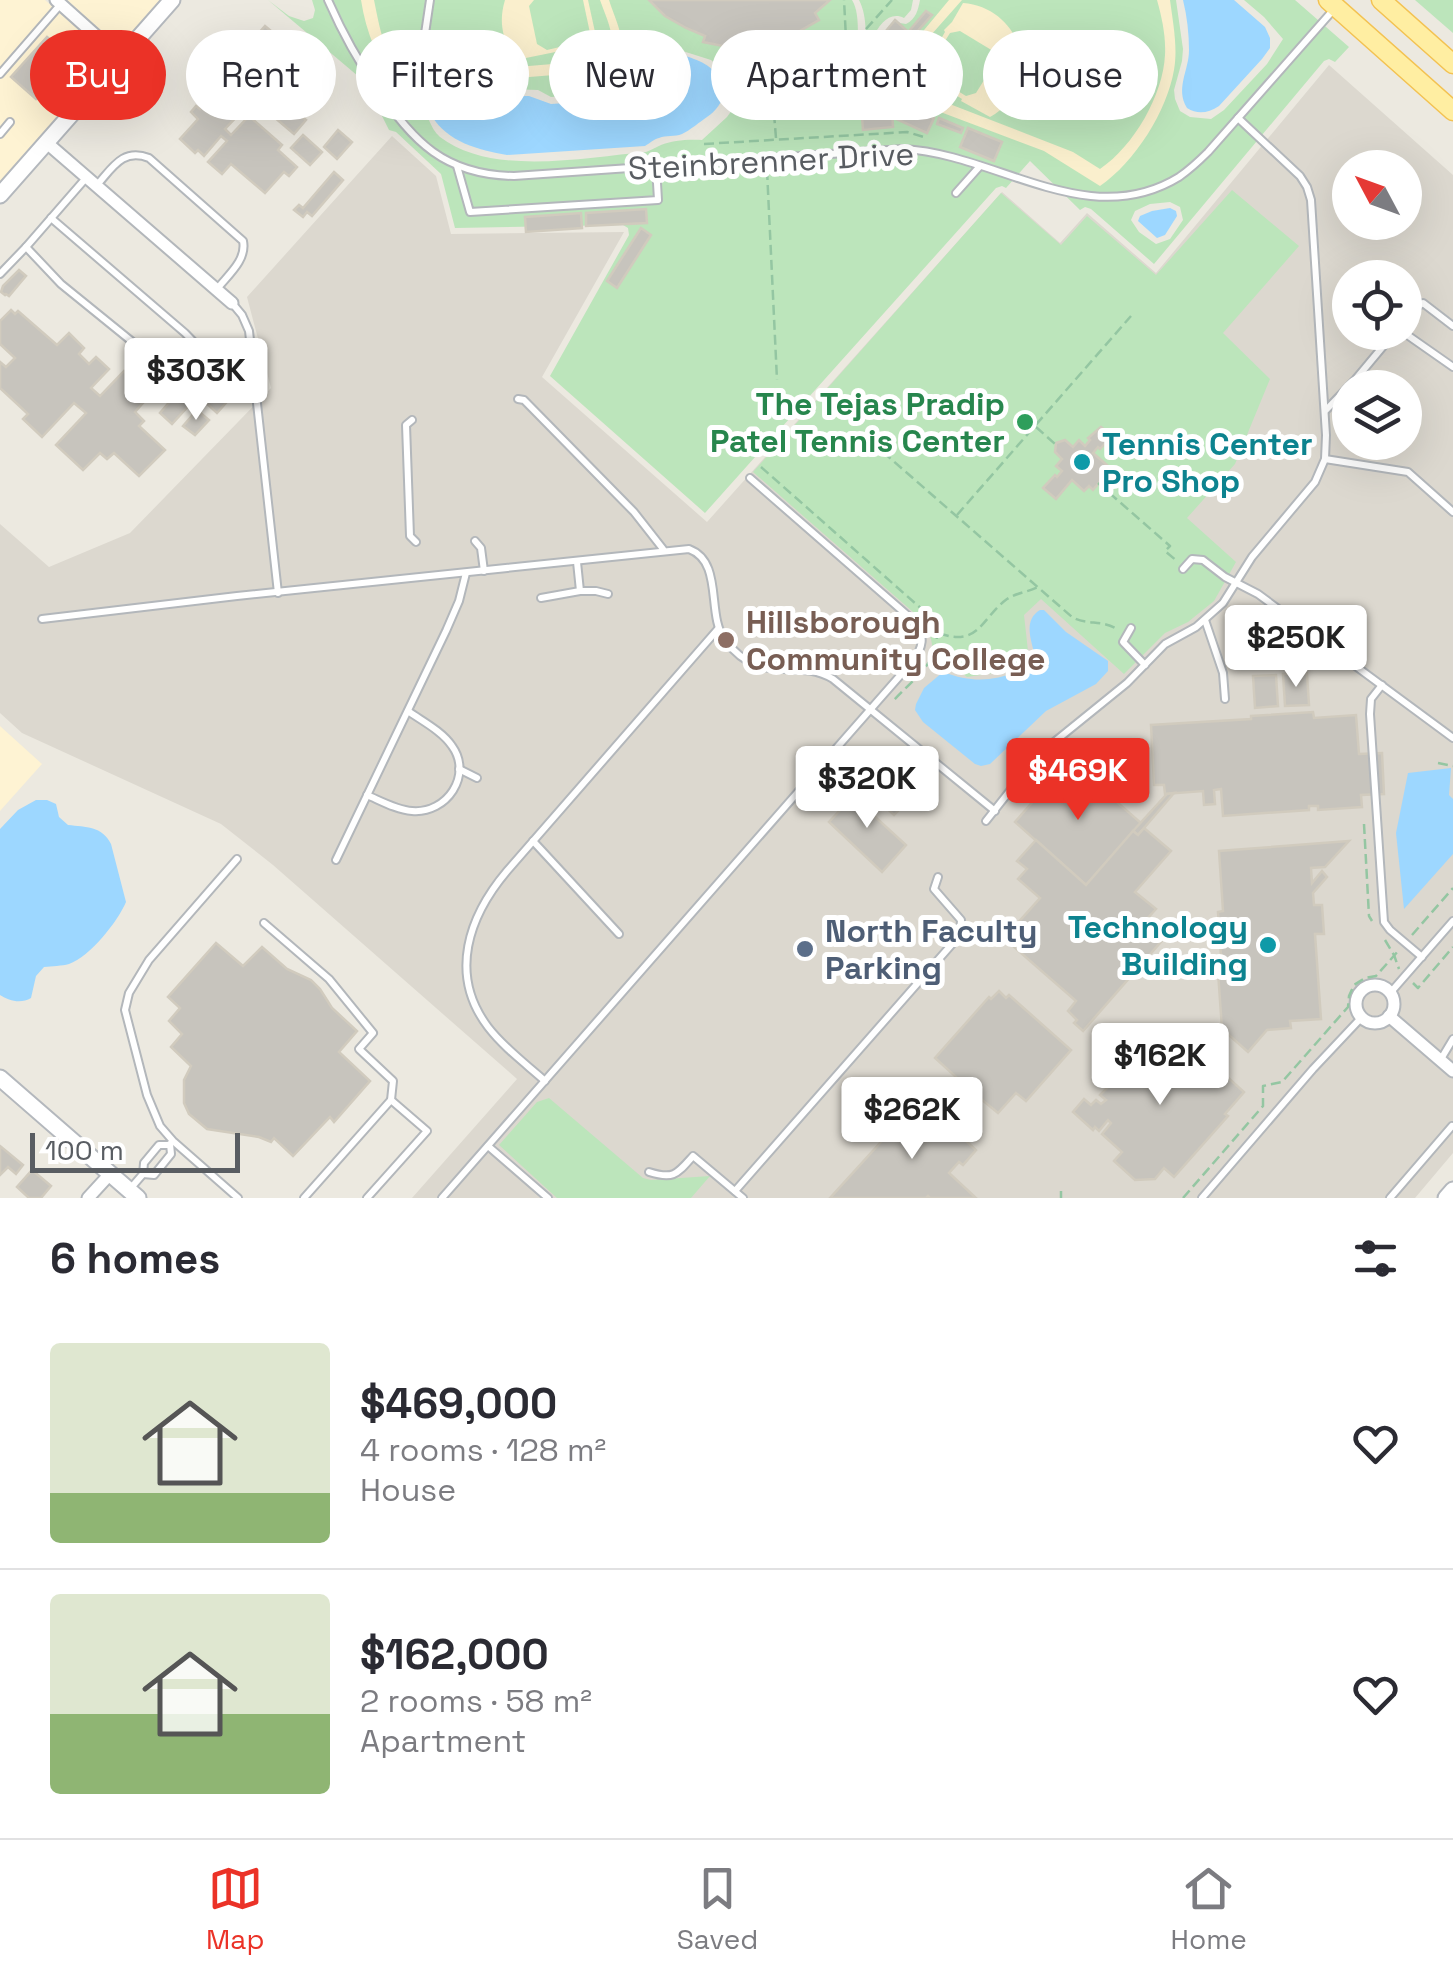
<!DOCTYPE html>
<meta charset="utf-8">
<style>
body{margin:0;font-family:"Space Grotesk",sans-serif;background:#f2f2f3;color:#2b2b33;height:100vh;display:flex;flex-direction:column;font-size:38px;white-space:nowrap}
*{box-sizing:border-box;margin:0}
p{font-size:32px;color:#7c7c81}
.icon{flex:none;width:55px;height:55px;fill:none;stroke:currentColor;stroke-width:2;stroke-linecap:round;stroke-linejoin:round}
.map{position:relative;height:1198px;overflow:hidden}
.drawer{display:flex;flex-direction:column;background:#fff;flex:1}
.drawer>*{flex:none}
.banner{position:absolute;left:30px;top:30px;width:1395px;height:90px;display:flex;gap:20px}
.needle{width:65px;rotate:311deg}
.tools{position:absolute;left:1332px;top:150px;display:grid;gap:20px}
.tools a{display:grid;place-items:center;width:90px;height:90px;border-radius:50%;background:#fff;box-shadow:0 10px 40px #0002;font-size:50px}
.scale{position:absolute;left:30px;bottom:25px;width:210px;box-sizing:border-box;padding-left:10px;border:5px solid #595d62;border-top:0;font-size:28px;line-height:35px;white-space:nowrap;color:#595d62;-webkit-text-stroke:8px #fff;paint-order:stroke}
.price{position:absolute;translate:-50% -85px;padding:0 22px;border-radius:10px;background:#fff;color:#222;font-size:32px;line-height:65px;filter:drop-shadow(0 2px 5px #0008)}
.price::after{content:'';position:absolute;left:50%;top:60px;width:30px;height:22px;margin-left:-15px;background:inherit;clip-path:polygon(0 0,100% 0,50% 100%)}
.price.selected{background:#eb3227;color:#fff}
ul{padding:0;list-style:none}
li{display:flex;align-items:center;gap:30px;height:250px;padding:0 50px}
li+li{border-top:2px solid #e1e1e2}
li span{display:grid;place-items:center;flex:none;width:280px;height:200px;border-radius:10px;color:#555}
li>.icon{margin-inline-start:auto}
span .icon{width:120px;height:120px;fill:#fffc;stroke-width:1}
li b{font-size:42px}
h2{display:flex;justify-content:space-between;align-items:center;height:120px;padding:0 50px;font-size:42px}
.tag{padding:0 35px;border-radius:45px;background:#fff;box-shadow:0 10px 40px #0002;font-size:35px;line-height:90px}
.tag.selected{background:#eb3227;color:#fff}
.tabs{display:flex;justify-content:space-around;align-items:center;height:140px;border-top:2px solid #e1e1e2;background:#fff;font-size:28px;color:#7c7c81}
.tabs a{display:grid;justify-items:center;gap:5px}
.tabs .selected{color:#eb3227}
.map>svg:first-child{display:block}
.commercial{fill:#fef3d3}
.education{fill:#dcd8cf;fill-rule:evenodd}
.green{fill:#bce5bb;fill-rule:evenodd}
.sand{fill:#faefcd;fill-rule:evenodd}
.water{fill:#9dd7ff}
.building{fill:#c7c4bd;stroke:#d1cbbe;stroke-width:2.5}
.lines{fill:none;stroke-linecap:round;stroke-linejoin:round}
.lane-casing{stroke:#b3b7bb;stroke-width:10}
.street-casing{stroke:#b3b7bb;stroke-width:15}
.secondary-casing{stroke:#b4b8bd;stroke-width:19}
.primary-casing{stroke:#f3c252;stroke-width:21}
.path{stroke:#94c6a2;stroke-width:2.5;stroke-dasharray:10 5;stroke-linecap:butt}
.lane{stroke:#fff;stroke-width:6}
.street{stroke:#fff;stroke-width:11}
.secondary{stroke:#fff;stroke-width:15}
.primary{stroke:#ffeea2;stroke-width:18}
.leisure-dot{fill:#2e9e5b;stroke:#fff;stroke-width:4}
.culture-dot{fill:#0f9aa8;stroke:#fff;stroke-width:4}
.education-dot{fill:#8d6e63;stroke:#fff;stroke-width:4}
.service-dot{fill:#5c6f8a;stroke:#fff;stroke-width:4}
.labels{text-anchor:middle;stroke-width:10;stroke-linejoin:round;paint-order:stroke}
.street-label{font-size:32px;fill:#595d62;stroke:#fff}
.leisure-label{font-size:32px;font-weight:bold;fill:#27864d;stroke:#fff;text-anchor:end}
.culture-label{font-size:32px;font-weight:bold;fill:#0d838f;stroke:#fff;text-anchor:start}
.education-label{font-size:32px;font-weight:bold;fill:#785e54;stroke:#fff;text-anchor:start}
.service-label{font-size:32px;font-weight:bold;fill:#4e5e75;stroke:#fff;text-anchor:start}
</style>
<div class="map">
<svg width="1453" height="1198" viewBox="0 0 1453 1198">
<rect width="100%" height="100%" fill="#ece9e0"/>
<g class="commercial">
<path d="M0,0H45L110,58L0,183Z"/>
<path d="M67,0H161L120,47Z"/>
<path d="M0,726L42,764L0,811Z"/>
</g>
<path class="education" d="M1329,65L1453,175V1153L1415,1198H412L517,1079L273,865L221,824L22,733L0,713V524L49,567L130,533L271,388L247,297L392,136L436,176L451,234L624,232L542,377L707,522L1002,192L1060,243L1087,213L1156,273ZM1350,168H1405V222H1350ZM1350,278H1405V332H1350ZM1350,388H1405V442H1350Z"/>
<g class="green">
<path d="M268,0L289,16L304,21L313,18L315,10L312,0H852C864,19 852,59 863,71C874,83 902,71 897,54C896,49 884,41 881,37L894,22L906,24C916,19 918,10 920,0H1176L1183,49L1182,61L1174,90L1175,99L1180,111L1190,117L1211,119L1224,110L1267,64L1283,39L1264,17L1244,0H1295L1349,47L1335,62L1329,59L1324,61L1154,264L1091,209L1085,207L1080,210L1030,161L1006,188L1002,186L996,188L705,513L550,376L629,235L628,228L623,225L455,228L441,174L396,132L389,130L365,82ZM645,44L673,48L711,60L737,82L740,99L727,117L702,140C690,139 672,140 661,145C656,147 652,150 646,152C586,157 492,177 440,137C429,127 429,115 421,104L452,96L509,89L538,90L551,97L595,95L610,87L636,49ZM1170,202L1180,207L1183,220L1170,239L1156,244L1139,232L1131,220L1135,211L1150,204Z"/>
<path d="M859,0H913L911,10L904,18C890,11 879,24 873,38L891,56C887,65 883,69 873,70L864,61C866,42 868,17 859,0Z"/>
<path d="M1415,0H1453V33Z"/>
<path d="M1232,190L1299,246L1223,333L1270,379L1235,464L1187,518L1236,562L1214,601L1188,622L1165,633L1124,674L1041,599L1024,615L1029,660L1022,669L967,677L933,649L928,625L753,472L1001,193L1061,245L1087,216L1156,275Z"/>
<path d="M549,1098L643,1178L651,1180L710,1176L691,1198H557L499,1145L537,1102Z"/>
</g>
<g class="sand">
<path d="M361,0H374C379,24 385,66 410,76L600,60C622,45 607,21 600,0H609C619,31 633,48 603,71L397,88C378,60 366,33 361,0Z"/>
<path d="M505,0H534L529,6L537,44L547,50L585,41L590,33L583,0H588L595,32L602,36L603,45L596,51L585,46L516,60C503,41 498,23 505,0Z"/>
<path d="M949,0H962L908,61L904,76L911,89L1073,152L1100,169C1134,146 1163,95 1165,55C1166,36 1162,18 1157,0H1170C1173,23 1178,47 1174,70C1167,111 1135,162 1100,186L1044,151L906,99L897,92L893,74L895,65Z"/>
<path d="M963,3C1024,8 1045,86 990,117L961,101L962,99L931,79L922,82L914,76L916,67L927,63L945,32L944,30L952,22ZM960,31L993,51L996,61L976,93L966,96L933,76L930,65L950,33Z"/>
</g>
<g class="water">
<path d="M1183,0H1234L1265,27L1270,38V48L1262,59L1219,106C1208,113 1198,115 1187,108C1175,88 1189,71 1189,50C1189,34 1187,16 1183,0Z"/>
<path d="M647,50C673,52 721,58 723,91C724,101 716,111 707,117C701,121 689,131 682,134C675,137 666,135 659,138C654,139 650,143 645,146L507,155C479,150 447,142 432,116L435,107L510,96H529L551,104L597,101L615,92L642,53Z"/>
<path d="M1170,208L1176,211L1177,216L1165,235L1157,238L1138,221L1140,216L1152,211Z"/>
<path d="M1040,610H1044L1066,632L1108,661V671L1096,684L1046,711L990,764L981,766L975,764L923,722L915,710L916,704L924,688L943,672C975,684 996,681 1027,668L1035,656C1031,640 1023,620 1040,610Z"/>
<path d="M1451,768L1449,795L1453,799V854L1404,909L1396,833L1408,773Z"/>
<path d="M36,800H47L56,804L59,817L68,825C86,827 102,826 111,844L126,902C118,921 90,957 69,964C62,966 52,966 44,967L36,976L31,998C21,1004 9,1001 0,995V829L18,810Z"/>
</g>
<g class="building">
<path d="M649,0H830L815,13L819,20L798,32L787,36L781,76H778L779,94L747,95L744,54L723,53V46L703,42L705,36L686,28L665,16Z"/>
<path d="M926,11L932,15L914,35L909,31Z"/>
<path d="M895,20L914,37L899,53L881,37Z"/>
<path d="M265,26L278,37L262,55L249,44Z"/>
<path d="M47,37L72,59L36,99L11,77Z"/>
<path d="M889,74L896,96L881,100L875,78Z"/>
<path d="M863,77L866,114L892,111L893,127L863,130L862,117L847,118L846,101L851,100L849,78Z"/>
<path d="M231,81L246,95L237,105L243,110L225,129L231,135L249,116L282,145L278,150L297,167L289,176L284,172L265,193L231,164L222,174L208,162L227,141L221,136L204,156L198,150L195,153L180,139L198,119L191,112L196,106L200,109L207,101L210,104Z"/>
<path d="M285,102L306,120L294,134L273,116Z"/>
<path d="M903,104L934,118L927,133L896,119Z"/>
<path d="M939,118L963,128L961,133L937,124Z"/>
<path d="M968,128L1002,142L994,161L960,147Z"/>
<path d="M338,130L352,142L337,159L324,147Z"/>
<path d="M303,135L322,152L310,165L291,148Z"/>
<path d="M334,172L343,180L312,216L307,212L303,217L294,210L299,205L303,208Z"/>
<path d="M646,209L647,223L586,226V213Z"/>
<path d="M581,213L582,228L526,232L525,217Z"/>
<path d="M641,228L651,235L617,288L607,281Z"/>
<path d="M19,270L26,276L9,296L6,294L5,295L1,292L3,286Z"/>
<path d="M11,310L15,314L18,311L57,345L69,333L84,348L79,354L89,364L96,357L109,369L91,388L100,396L124,371L150,395L135,412L144,421L139,426L165,450L139,476L114,453L107,459L100,453L83,470L56,445L86,413L74,403L42,437L23,419L28,414L0,388V362L6,367L15,358L0,344V321Z"/>
<path d="M220,384L233,395L217,413L204,401Z"/>
<path d="M178,392L191,403L172,424L160,413Z"/>
<path d="M197,410L209,420L195,435L183,426Z"/>
<path d="M1101,427L1112,436L1100,449L1098,447L1093,453L1107,465L1103,469L1107,473L1093,490L1089,486L1084,491L1072,480L1056,499L1043,488L1055,475L1057,477L1062,471L1056,466L1062,459L1055,452L1056,443L1065,440L1073,447L1079,440L1085,446L1090,440L1088,438Z"/>
<path d="M1307,673L1309,705L1285,706L1283,674Z"/>
<path d="M1276,675L1278,706L1255,708L1253,676Z"/>
<path d="M1313,712L1314,718L1356,715L1359,754L1382,753L1384,794L1361,795L1362,807L1318,810V806H1309V810L1223,816L1221,789L1214,790L1215,804L1204,805L1203,791L1165,794L1164,785H1154L1151,725L1251,719V716Z"/>
<path d="M888,755L922,786L894,815L861,784Z"/>
<path d="M1069,760L1141,823L1086,885L1015,822Z"/>
<path d="M859,790L879,808L873,815L906,845L882,872L829,822Z"/>
<path d="M1174,793L1138,835L1133,831L1167,794Z"/>
<path d="M1144,828L1171,851L1135,892L1156,909L1147,919L1166,936L1083,1031L1074,1023L1077,1020L1068,1011L1076,1001L1013,946L1025,934L1015,926L1040,898L1018,879L1027,869L1017,861L1036,840L1086,885L1133,831L1138,835Z"/>
<path d="M1349,841L1325,867L1311,868L1312,883L1322,871L1327,877L1313,893L1314,905H1322L1324,934H1315L1321,1019L1290,1021L1291,1028L1267,1030L1248,1052L1222,1029L1217,957L1221,956L1218,912L1223,911L1219,851Z"/>
<path d="M216,943L243,966L262,947L287,969L311,980L320,989L332,1008L357,1031L339,1052L370,1081L334,1122L330,1117L293,1156L274,1138L271,1142L259,1137L207,1129L189,1114L184,1103V1080L191,1066L171,1047L182,1034L169,1021L180,1008L168,997Z"/>
<path d="M999,991L1006,998L1009,995L1071,1050L1026,1101L1016,1093L998,1113L981,1099L973,1108L958,1095L966,1086L935,1058L989,997L991,999Z"/>
<path d="M1173,1034L1213,1069L1204,1079L1209,1084L1218,1073L1222,1076L1224,1074L1244,1092L1225,1114L1228,1116L1174,1177L1164,1168L1155,1179L1135,1180L1114,1161L1122,1152L1102,1134L1111,1123L1108,1120L1099,1131L1095,1127L1093,1130L1073,1112L1084,1099L1091,1105L1096,1100L1101,1104L1106,1100L1100,1095L1109,1086L1098,1077L1117,1055L1128,1064L1154,1035L1164,1044Z"/>
<path d="M920,1099L976,1150L963,1165L959,1162L949,1173L976,1198H930L928,1196L926,1198H830Z"/>
<path d="M0,1146L23,1165L16,1174L8,1167L0,1175Z"/>
<path d="M32,1170L51,1186L41,1198H29L17,1187Z"/>
</g>
<g class="lines">
<defs>
<g id="lane">
<path d="M328,0C342,32 357,60 377,88C413,142 445,175 514,176L903,149C995,153 1088,233 1179,177C1189,170 1199,161 1208,152L1335,8"/>
<path d="M420,67L430,0"/>
<path d="M0,74L60,5"/>
<path d="M0,134L10,122"/>
<path d="M457,166L470,212L658,200L656,166"/>
<path d="M86,178L26,247L61,284L172,374L185,381L206,373L227,356L251,352"/>
<path d="M97,185C113,167 123,148 149,158L243,241C247,260 228,275 217,289"/>
<path d="M956,193L980,166"/>
<path d="M51,218L185,333L216,365"/>
<path d="M0,274L26,247"/>
<path d="M232,303L242,315L249,331L278,593"/>
<path d="M1405,320L1414,309L1423,303L1453,326"/>
<path d="M1403,332L1453,367"/>
<path d="M518,399L524,400L634,512L663,549"/>
<path d="M1326,410L1355,380L1395,332"/>
<path d="M412,420L406,425L410,536L416,542"/>
<path d="M1325,459L1408,472L1453,512"/>
<path d="M475,541L481,548L484,571"/>
<path d="M577,562L580,591H596L608,594"/>
<path d="M1183,569L1192,559L1203,560L1225,577L1258,594L1453,738"/>
<path d="M541,598L580,591"/>
<path d="M42,619L237,596L689,549C724,562 706,615 725,640C761,688 794,656 833,679L995,811"/>
<path d="M1205,620L1223,673L1225,699"/>
<path d="M1131,628L1123,642L1145,665"/>
<path d="M1382,685L1371,699L1370,714L1384,922L1390,930L1422,957"/>
<path d="M459,769L477,778"/>
<path d="M367,795C381,801 397,810 412,811C447,814 473,775 452,746C442,731 422,721 408,711"/>
<path d="M986,821L1031,764L1048,747L1127,683L1165,644L1196,627L1223,603L1252,557L1315,482L1325,459L1326,435L1311,200L1307,187L1300,176L1238,118"/>
<path d="M533,841L619,934"/>
<path d="M237,859L149,960L129,993L125,1010L147,1095L160,1126L173,1141L238,1198"/>
<path d="M336,860L446,631L459,601L466,573"/>
<path d="M264,923L329,979L373,1033L359,1049L393,1081L391,1100"/>
<path d="M1391,992L1453,921"/>
<path d="M1441,1059L1453,1039"/>
<path d="M545,1081C526,1064 504,1048 488,1027C448,974 469,916 507,871L718,629"/>
<path d="M488,1146L548,1198"/>
<path d="M649,1172C674,1180 677,1174 693,1156L743,1198"/>
<path d="M143,1174L154,1175L171,1154L170,1144"/>
<path d="M130,1189L143,1174L144,1163L159,1145H169"/>
<path d="M735,1191L960,935L961,920L934,889L938,877"/>
<path d="M304,1198L391,1100L427,1131L367,1198"/>
<path d="M442,1198L912,662C923,648 926,636 914,621L750,478"/>
<path d="M1202,1198L1313,1069L1362,1017"/>
<path d="M1390,1198L1452,1126"/>
</g>
<g id="street">
<path d="M56,0L121,58"/>
<path d="M47,143L232,303"/>
<circle cx="1375" cy="1004" r="19"/>
<path d="M1389,1016L1453,1071"/>
<path d="M88,1198L110,1174"/>
</g>
<g id="secondary">
<path d="M0,195L172,0"/>
<path d="M0,1078L138,1198"/>
<path d="M1446,1198L1453,1190"/>
</g>
<g id="primary">
<path d="M1328,0L1453,111"/>
<path d="M1381,0L1453,64"/>
</g>
</defs>
<use href="#lane" class="lane-casing"/>
<use href="#street" class="street-casing"/>
<use href="#secondary" class="secondary-casing"/>
<use href="#primary" class="primary-casing"/>
<g class="path">
<path d="M866,29L892,0"/>
<path d="M776,138L773,101L847,57L844,0"/>
<path d="M704,144L907,132L927,138"/>
<path d="M767,170L777,380"/>
<path d="M1036,427L1055,444"/>
<path d="M883,452L1072,617C1086,625 1103,620 1117,629"/>
<path d="M761,467L933,619C948,656 916,676 893,701"/>
<path d="M1098,483L1170,546L1165,551L1177,561"/>
<path d="M957,515L1131,316"/>
<path d="M939,633C979,648 982,617 1007,599C1016,593 1028,592 1038,587"/>
<path d="M1438,763L1453,766"/>
<path d="M1364,824L1369,916L1372,921"/>
<path d="M1412,935L1453,888"/>
<path d="M1385,940L1394,955L1399,969"/>
<path d="M1413,983L1418,988L1453,947"/>
<path d="M1061,1191V1198"/>
<path d="M1183,1198L1263,1106V1086L1282,1082L1348,1007L1349,996L1354,985L1365,978L1376,976L1399,950"/>
</g>
<use href="#lane" class="lane"/>
<use href="#street" class="street"/>
<use href="#secondary" class="secondary"/>
<use href="#primary" class="primary"/>
</g>
<circle class="leisure-dot" cx="1025" cy="422" r="10"/>
<g class="culture-dot">
<circle cx="1082" cy="462" r="10"/>
<circle cx="1268" cy="945" r="10"/>
</g>
<circle class="education-dot" cx="726" cy="640" r="10"/>
<circle class="service-dot" cx="805" cy="949" r="10"/>
<g class="labels">
<g class="street-label">
<text transform="translate(771 161) rotate(-3)" y="11">Steinbrenner Drive</text>
</g>
<g class="leisure-label">
<text x="1005" y="415">The Tejas Pradip<tspan x="1005" dy="37">Patel Tennis Center</tspan></text>
</g>
<g class="culture-label">
<text x="1102" y="455">Tennis Center<tspan x="1102" dy="37">Pro Shop</tspan></text>
<text x="1248" y="938" text-anchor="end">Technology<tspan x="1248" dy="37">Building</tspan></text>
</g>
<g class="education-label">
<text x="746" y="633">Hillsborough<tspan x="746" dy="37">Community College</tspan></text>
</g>
<g class="service-label">
<text x="825" y="942">North Faculty<tspan x="825" dy="37">Parking</tspan></text>
</g>
</g>
</svg>
<div class="tools">
<a><svg class="needle" viewBox="-14 -14 28 28"><path d="M0-13l5 13h-10z" fill="#e53935"/><path d="M0 13l5-13h-10z" fill="#7c7c81"/></svg></a>
<a><svg class="icon" aria-label="locate" viewBox="0 0 24 24"><circle cx="12" cy="12" r="6"/><path d="M12 2v4M12 18v4M2 12h4M18 12h4"/></svg></a>
<a><svg class="icon" aria-label="layers" viewBox="0 0 24 24"><path d="M12 4l9 5-9 5-9-5zM3 14l9 5 9-5"/></svg></a>
</div>
<div class="scale">100 m</div>
<b class="price" style="left:196px;top:423px">$303K</b>
<b class="price" style="left:1296px;top:690px">$250K</b>
<b class="price selected" style="left:1078px;top:823px">$469K</b>
<b class="price" style="left:867px;top:831px">$320K</b>
<b class="price" style="left:1160px;top:1108px">$162K</b>
<b class="price" style="left:912px;top:1162px">$262K</b>
<div class="banner">
<a class="tag selected">Buy</a>
<a class="tag">Rent</a>
<a class="tag">Filters</a>
<a class="tag">New</a>
<a class="tag">Apartment</a>
<a class="tag">House</a>
</div>
</div>
<section class="drawer">
<h2>6 homes<svg class="icon" aria-label="filters" viewBox="0 0 24 24"><path d="M4 7h16M4 17h16"/><circle cx="9" cy="7" r="2"/><circle cx="15" cy="17" r="2"/></svg></h2>
<ul>
<li><span style="background:linear-gradient(#dfe7d0 75%,#8fb573 0)"><svg class="icon" aria-label="home" viewBox="0 0 24 24"><path d="M3 11l9-7 9 7M6 9v11h12V9"/></svg></span><div><b>$469,000</b><p>4 rooms · 128 m²</p><p>House</p></div><svg class="icon" aria-label="heart" viewBox="0 0 24 24"><path d="M12 20l-8-8c-3-5 5-10 8-4 3-6 11-1 8 4z"/></svg></li>
<li><span style="background:linear-gradient(#dfe7d0 60%,#8fb573 0)"><svg class="icon" aria-label="home" viewBox="0 0 24 24"><path d="M3 11l9-7 9 7M6 9v11h12V9"/></svg></span><div><b>$162,000</b><p>2 rooms · 58 m²</p><p>Apartment</p></div><svg class="icon" aria-label="heart" viewBox="0 0 24 24"><path d="M12 20l-8-8c-3-5 5-10 8-4 3-6 11-1 8 4z"/></svg></li>
</ul>
</section>
<nav class="tabs">
<a class="selected"><svg class="icon" aria-label="map" viewBox="0 0 24 24"><path d="M3 6l6-2 6 2 6-2v14l-6 2-6-2-6 2zM9 4v14M15 6v14"/></svg>Map</a>
<a><svg class="icon" aria-label="saved" viewBox="0 0 24 24"><path d="M7 4h10v16l-5-4-5 4z"/></svg>Saved</a>
<a><svg class="icon" aria-label="home" viewBox="0 0 24 24"><path d="M3 11l9-7 9 7M6 9v11h12V9"/></svg>Home</a>
</nav>
